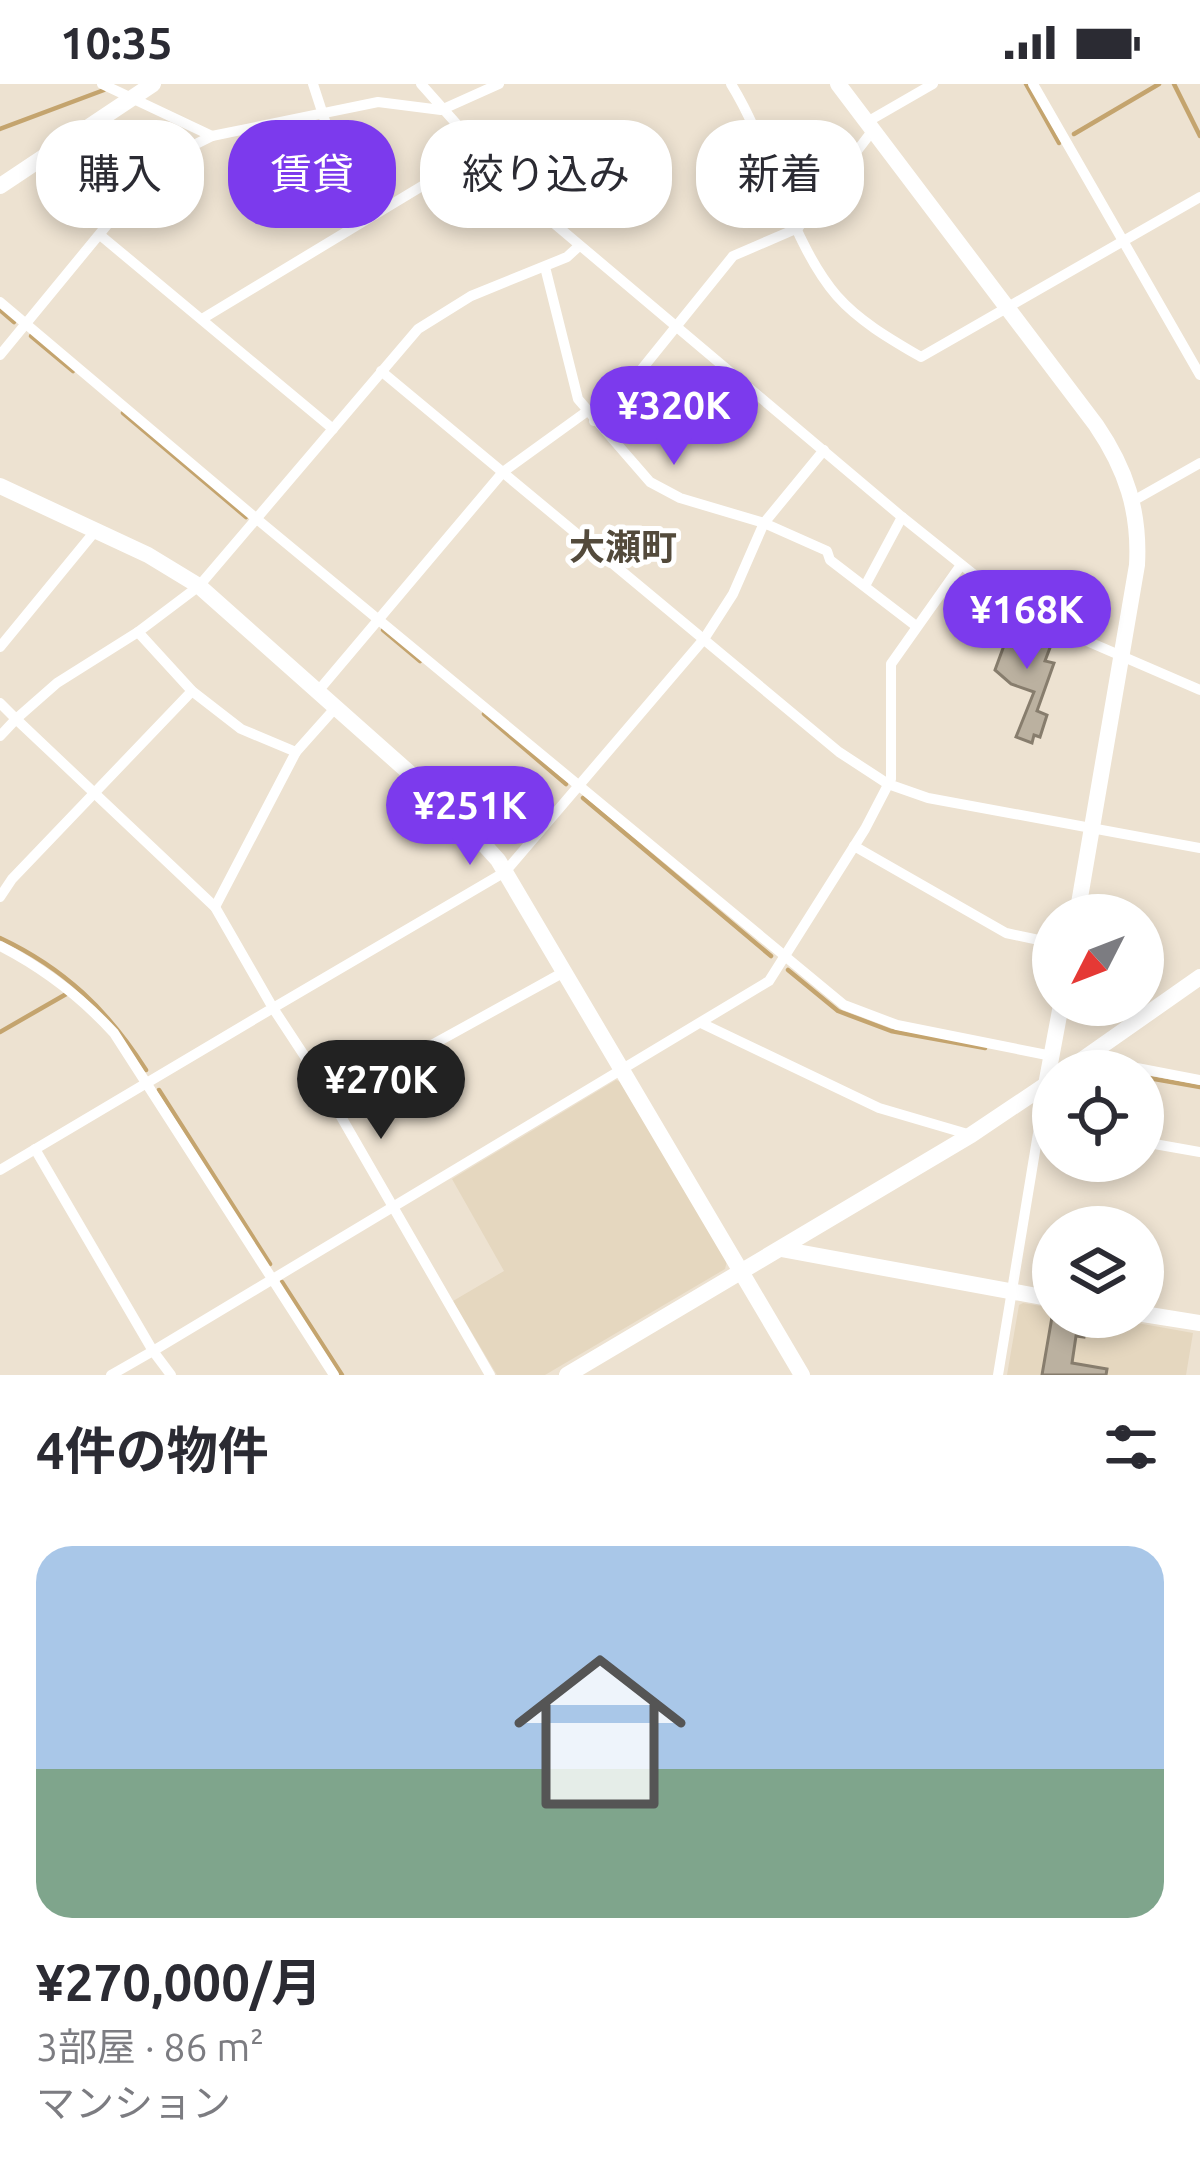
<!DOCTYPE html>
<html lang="ja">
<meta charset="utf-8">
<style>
body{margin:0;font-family:Ubuntu,"Noto Sans JP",sans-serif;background:#f7f7f7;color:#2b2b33;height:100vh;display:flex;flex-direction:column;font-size:45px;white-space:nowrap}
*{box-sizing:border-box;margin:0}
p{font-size:39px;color:#7c7c81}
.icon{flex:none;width:66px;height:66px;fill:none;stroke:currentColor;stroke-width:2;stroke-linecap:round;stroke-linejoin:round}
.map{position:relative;height:1291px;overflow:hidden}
.drawer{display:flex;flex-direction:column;background:#fff;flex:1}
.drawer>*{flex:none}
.top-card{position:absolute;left:36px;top:36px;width:1128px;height:108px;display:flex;gap:24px}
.needle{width:78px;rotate:228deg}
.buttons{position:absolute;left:1032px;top:810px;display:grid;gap:24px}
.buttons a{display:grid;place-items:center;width:132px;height:132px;border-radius:50%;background:#fff;box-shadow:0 6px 18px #0003;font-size:60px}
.price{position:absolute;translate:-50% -102px;padding:0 27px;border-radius:42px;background:#7c3aed;color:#fff;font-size:39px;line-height:78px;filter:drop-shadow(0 3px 6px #0008)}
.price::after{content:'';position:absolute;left:50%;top:72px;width:36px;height:27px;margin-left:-18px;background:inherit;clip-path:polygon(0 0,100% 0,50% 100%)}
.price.active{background:#222;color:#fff}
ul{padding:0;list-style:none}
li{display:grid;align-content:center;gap:24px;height:636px;padding:0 36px}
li+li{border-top:3px solid #e1e1e2}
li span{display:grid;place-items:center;height:372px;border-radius:36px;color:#555}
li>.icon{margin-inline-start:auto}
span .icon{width:216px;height:216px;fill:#fffc;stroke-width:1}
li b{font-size:51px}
h2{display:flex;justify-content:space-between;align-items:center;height:144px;padding:0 36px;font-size:51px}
.tag{padding:0 42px;border-radius:48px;background:#fff;box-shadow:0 6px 18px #0003;font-size:42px;line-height:108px}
.tag.active{background:#7c3aed;color:#fff}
.status{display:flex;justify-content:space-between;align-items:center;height:84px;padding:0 60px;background:#fff;direction:ltr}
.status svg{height:33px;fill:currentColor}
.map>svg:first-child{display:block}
.built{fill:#e5d7bf}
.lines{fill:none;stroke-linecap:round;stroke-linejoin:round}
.stream{stroke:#c4a46e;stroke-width:4.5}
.building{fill:#bbb1a0;stroke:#877d6d;stroke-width:3}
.street{stroke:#fff;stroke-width:10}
.secondary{stroke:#fff;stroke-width:16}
.labels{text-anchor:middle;stroke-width:10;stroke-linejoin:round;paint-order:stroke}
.neighbourhood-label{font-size:36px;font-weight:bold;fill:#534a3b;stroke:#fff}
</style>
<div class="status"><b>10:35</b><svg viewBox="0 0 49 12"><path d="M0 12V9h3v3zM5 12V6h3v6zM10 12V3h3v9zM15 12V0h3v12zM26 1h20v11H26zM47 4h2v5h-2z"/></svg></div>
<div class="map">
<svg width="1200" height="1291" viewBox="0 0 1200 1291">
<rect width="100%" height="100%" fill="#ede2d1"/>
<g class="built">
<path d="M616,996L621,998L727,1177L725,1185L545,1291H497L453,1217L504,1187L452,1095Z"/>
<path d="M1023,1219L1053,1224V1233H1104L1193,1249L1186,1291H1007L1019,1221Z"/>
</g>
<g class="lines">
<g class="stream">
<path d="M1026,0L1059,59"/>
<path d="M1174,0L1200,52"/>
<path d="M0,45L104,6"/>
<path d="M1074,50L1159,0"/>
<path d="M0,226L14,238"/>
<path d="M31,252L73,287"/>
<path d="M123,329L246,433"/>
<path d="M383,546L420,577"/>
<path d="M484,630L566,700"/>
<path d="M583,714L771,872"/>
<path d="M0,854C64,884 108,926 146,986"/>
<path d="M788,886L838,927L891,947L985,964"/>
<path d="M0,948L68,909"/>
<path d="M1090,983L1111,987"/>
<path d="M1143,993L1200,1003"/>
<path d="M159,1006L270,1180"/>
<path d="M282,1198L342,1291"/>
</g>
</g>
<g class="building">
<path d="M1013,537L1054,553L1045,577L1054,579L1037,627L1047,631L1040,653L1034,651L1032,659L1016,653L1034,608L1011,600L995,586Z"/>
<path d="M1052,1233H1087L1084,1253L1076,1252L1072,1279L1107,1285L1106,1291H1042Z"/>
</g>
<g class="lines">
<g class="street">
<path d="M102,0L212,52"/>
<path d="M313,0L358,138"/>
<path d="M421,0L518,109L902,433L1022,529L1200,606"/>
<path d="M731,0C771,64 790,158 837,212C860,238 892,256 921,273L1200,113"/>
<path d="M1033,0L1200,291"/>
<path d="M867,38L933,0"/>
<path d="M100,151L333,345"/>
<path d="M545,183L578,315L650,398L680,414L764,439L827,467L830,476L916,542"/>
<path d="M0,218L258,436L844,921L897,941L1052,972"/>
<path d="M202,235L442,90L476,65"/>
<path d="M0,271L158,79L212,52L378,18L441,26L499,0"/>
<path d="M381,287L839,668L888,700L928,714L1200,764"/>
<path d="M594,337L612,322L733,172L798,144L873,46"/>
<path d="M1133,417L1200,379"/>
<path d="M865,502L902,433"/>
<path d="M138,548L192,607L241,645L296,668"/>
<path d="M0,563L96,446"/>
<path d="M319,606L503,388L586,328"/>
<path d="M0,619L16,635L57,599L138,548L199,502L418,245L471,212L567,173L579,162"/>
<path d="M0,652L16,635L215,823L273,924L0,1086"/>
<path d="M854,762L1006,849L1053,859"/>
<path d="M0,813L12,795L192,607"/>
<path d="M215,823L296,668L337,622"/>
<path d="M0,862C45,885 80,912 114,949L334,1291"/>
<path d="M701,939L879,1024L971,1051"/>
<path d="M1085,974L1200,996"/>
<path d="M332,1016L564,888"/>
<path d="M1143,1058L1200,1068"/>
<path d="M35,1065L153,1267L111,1291"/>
<path d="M171,1291L153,1267L769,897L865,745L891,695V580L961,481"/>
<path d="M490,1291L317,991L273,924L505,788L704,555L733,510L764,439L824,366"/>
<path d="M998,1291L1046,1001"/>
</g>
<g class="secondary">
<path d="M838,0L1096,341C1126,385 1140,427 1137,481L1077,831"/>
<path d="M0,102L153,0"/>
<path d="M0,402L148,471L199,502L459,733L498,776L802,1291"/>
<path d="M1066,987L1200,893"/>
<path d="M1046,1001L1061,921"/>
<path d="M781,1165L1053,1215"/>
<path d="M1143,1230L1200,1239"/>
<path d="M567,1291L971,1051L1053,996"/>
</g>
</g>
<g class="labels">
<g class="neighbourhood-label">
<text x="623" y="476">大瀬町</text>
</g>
</g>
</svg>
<div class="buttons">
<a><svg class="needle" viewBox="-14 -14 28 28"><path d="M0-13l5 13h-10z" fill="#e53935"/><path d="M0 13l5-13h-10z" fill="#7c7c81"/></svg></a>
<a><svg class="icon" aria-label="locate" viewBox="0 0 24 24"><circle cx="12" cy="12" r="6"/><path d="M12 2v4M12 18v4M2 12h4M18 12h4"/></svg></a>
<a><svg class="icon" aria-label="layers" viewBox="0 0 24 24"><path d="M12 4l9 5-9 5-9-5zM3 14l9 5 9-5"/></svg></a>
</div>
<b class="price" style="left:674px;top:384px">¥320K</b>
<b class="price" style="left:1027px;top:588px">¥168K</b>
<b class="price" style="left:470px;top:784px">¥251K</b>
<b class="price active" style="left:381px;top:1058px">¥270K</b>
<div class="top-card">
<a class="tag">購入</a>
<a class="tag active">賃貸</a>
<a class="tag">絞り込み</a>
<a class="tag">新着</a>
</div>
</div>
<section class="drawer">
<h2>4件の物件<svg class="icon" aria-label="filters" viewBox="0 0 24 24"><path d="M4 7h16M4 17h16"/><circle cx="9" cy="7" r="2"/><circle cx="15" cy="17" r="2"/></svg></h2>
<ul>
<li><span style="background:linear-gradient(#a9c7e8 60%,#7fa58c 0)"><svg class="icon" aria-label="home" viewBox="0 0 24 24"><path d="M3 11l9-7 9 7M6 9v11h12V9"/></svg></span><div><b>¥270,000/月</b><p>3部屋 · 86 m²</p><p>マンション</p></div></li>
</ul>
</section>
